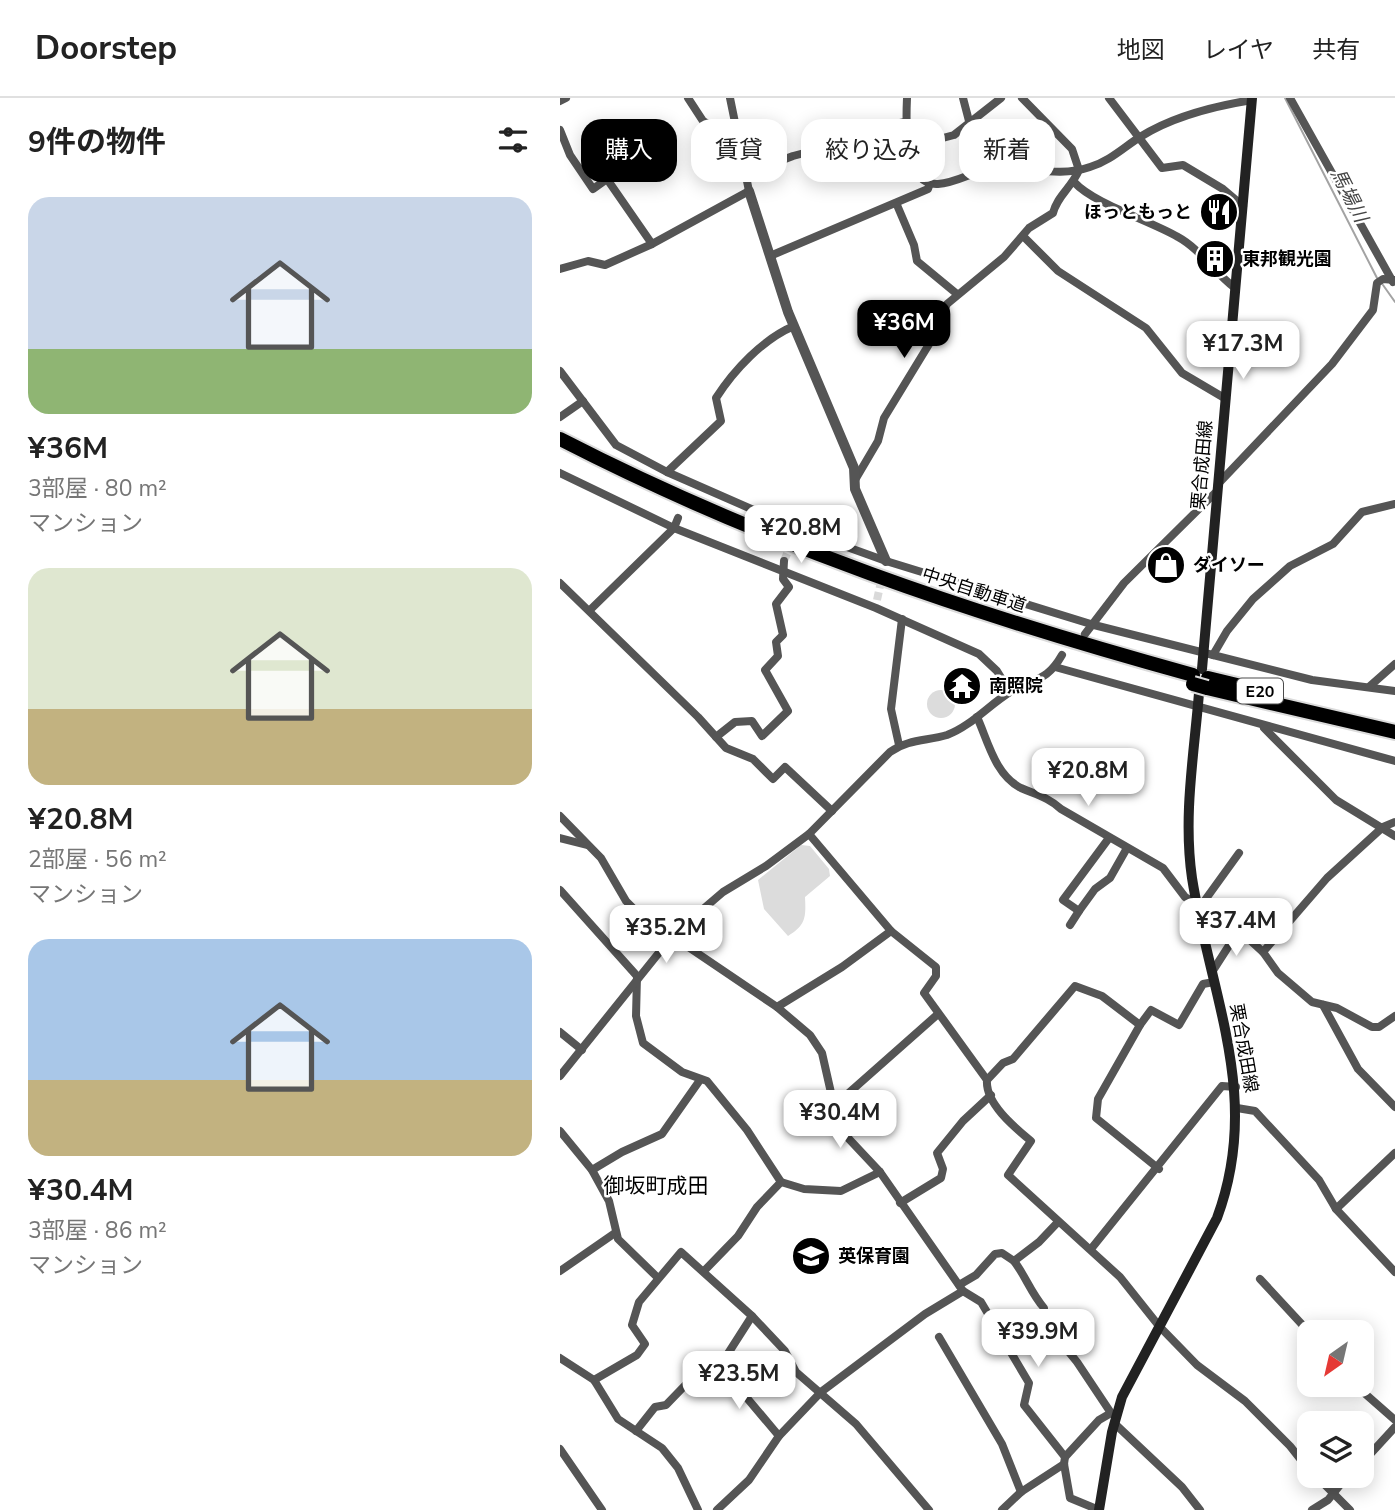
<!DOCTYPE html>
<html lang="ja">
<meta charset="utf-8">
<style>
body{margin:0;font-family:"Nunito Sans","Noto Sans JP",sans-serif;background:#f6f6f6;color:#222;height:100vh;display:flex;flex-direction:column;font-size:26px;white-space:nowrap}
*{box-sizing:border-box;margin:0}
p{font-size:23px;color:#767676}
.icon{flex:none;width:38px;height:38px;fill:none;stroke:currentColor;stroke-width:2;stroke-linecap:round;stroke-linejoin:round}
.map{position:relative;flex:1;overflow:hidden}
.sheet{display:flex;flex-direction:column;background:#fff;width:560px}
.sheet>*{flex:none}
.top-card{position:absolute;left:21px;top:21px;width:665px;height:63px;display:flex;gap:14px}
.needle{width:46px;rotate:214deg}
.buttons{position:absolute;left:737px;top:1222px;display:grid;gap:14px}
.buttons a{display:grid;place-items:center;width:77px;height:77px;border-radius:14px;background:#fff;box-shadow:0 4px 18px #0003;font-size:35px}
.price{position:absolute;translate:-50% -60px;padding:0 16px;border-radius:14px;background:#fff;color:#222;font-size:23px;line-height:46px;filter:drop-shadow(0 2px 4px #0008)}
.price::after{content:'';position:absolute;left:50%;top:42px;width:21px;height:16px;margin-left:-10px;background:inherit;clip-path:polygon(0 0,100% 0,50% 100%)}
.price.on{background:#000;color:#fff}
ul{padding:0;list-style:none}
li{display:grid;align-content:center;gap:14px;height:371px;padding:0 28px}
li span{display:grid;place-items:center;height:217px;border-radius:21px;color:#555}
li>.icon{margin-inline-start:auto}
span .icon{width:126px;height:126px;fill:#fffc;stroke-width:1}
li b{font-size:30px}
h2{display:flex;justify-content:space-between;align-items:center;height:84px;padding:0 28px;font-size:30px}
.chip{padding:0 24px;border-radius:21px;background:#fff;box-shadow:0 4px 18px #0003;font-size:24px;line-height:63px}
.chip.on{background:#000;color:#fff}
header{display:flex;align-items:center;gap:42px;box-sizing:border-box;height:98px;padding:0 35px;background:#fff;border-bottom:2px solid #e0e0e0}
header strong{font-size:33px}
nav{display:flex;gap:38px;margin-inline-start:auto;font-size:24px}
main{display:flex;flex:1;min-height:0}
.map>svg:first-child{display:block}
.green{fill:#dcdcdc}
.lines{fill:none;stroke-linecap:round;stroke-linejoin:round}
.stream{stroke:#a3a3a3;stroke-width:2}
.minor-tunnel{stroke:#d9d9d9;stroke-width:8;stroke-dasharray:8 4;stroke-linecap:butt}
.motorway-casing{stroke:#dbdbdb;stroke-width:18}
.minor{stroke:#555;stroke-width:8}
.tertiary{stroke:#555;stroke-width:10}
.secondary{stroke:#222;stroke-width:10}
.motorway{stroke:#000;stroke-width:14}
.motorway-bridge-casing{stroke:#dbdbdb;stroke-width:18;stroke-linecap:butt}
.motorway-bridge{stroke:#000;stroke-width:14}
.labels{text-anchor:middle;stroke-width:5;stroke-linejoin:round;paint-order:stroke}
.shield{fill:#fff;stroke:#4c4c4c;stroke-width:2}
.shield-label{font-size:16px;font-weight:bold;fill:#000}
.poi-label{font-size:18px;font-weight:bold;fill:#000;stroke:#fff;text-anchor:start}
.street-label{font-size:18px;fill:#000;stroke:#fff}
.water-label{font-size:19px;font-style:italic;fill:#444;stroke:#fff}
.quarter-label{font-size:21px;fill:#000;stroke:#fff}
</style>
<header>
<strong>Doorstep</strong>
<nav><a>地図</a><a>レイヤ</a><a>共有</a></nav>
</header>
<main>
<section class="sheet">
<h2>9件の物件<svg class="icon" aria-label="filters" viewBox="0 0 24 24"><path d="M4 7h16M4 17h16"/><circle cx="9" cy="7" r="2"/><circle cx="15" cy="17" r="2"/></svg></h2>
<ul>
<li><span style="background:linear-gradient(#c9d6e8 70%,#8fb573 0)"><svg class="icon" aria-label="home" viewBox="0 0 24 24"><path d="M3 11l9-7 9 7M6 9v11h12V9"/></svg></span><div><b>¥36M</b><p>3部屋 · 80 m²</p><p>マンション</p></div></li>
<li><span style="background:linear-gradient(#dfe7d0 65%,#c2b280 0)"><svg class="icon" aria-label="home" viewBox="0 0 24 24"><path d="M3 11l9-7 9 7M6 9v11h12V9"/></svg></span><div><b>¥20.8M</b><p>2部屋 · 56 m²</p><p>マンション</p></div></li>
<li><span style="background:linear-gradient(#a9c7e8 65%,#c2b280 0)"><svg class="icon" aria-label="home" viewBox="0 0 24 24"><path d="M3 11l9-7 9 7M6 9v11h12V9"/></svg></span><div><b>¥30.4M</b><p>3部屋 · 86 m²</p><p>マンション</p></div></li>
</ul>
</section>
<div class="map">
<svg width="835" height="1412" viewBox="0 0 835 1412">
<rect width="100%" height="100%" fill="#fff"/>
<g class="green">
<circle cx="381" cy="606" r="14"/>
<path d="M241,747L250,748L269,771L270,778L245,799C246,819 246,827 228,838L204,811L198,782Z"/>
</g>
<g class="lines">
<g class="stream">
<path d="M725,0L817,180"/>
<path d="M823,187L835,204"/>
</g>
<g class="minor-tunnel">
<path d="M224,463L234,439"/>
<path d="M317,502L322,479"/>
</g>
<defs>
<g id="motorway">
<path d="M0,341C202,445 414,517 633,577"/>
<path d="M648,580L677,587"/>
<path d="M647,590L835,634"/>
</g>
</defs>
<use href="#motorway" class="motorway-casing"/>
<g class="minor">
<path d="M128,0L143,23L178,45"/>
<path d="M347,0C346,22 343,88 378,86C396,85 412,74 429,71C463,66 495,81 530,69C550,63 564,49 580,39C613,18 655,8 692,2"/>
<path d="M403,0L409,23"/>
<path d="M549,0L602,70L623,67L663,91L683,108"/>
<path d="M730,0L833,184"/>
<path d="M0,3L6,0"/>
<path d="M0,32L10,57L33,91L47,81L92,146"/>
<path d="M349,49L394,37L441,0"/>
<path d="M185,76L233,58L301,40L320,29L345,24"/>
<path d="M514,84C534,106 589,122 618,139C640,151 655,175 675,190"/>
<path d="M337,107L354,147L357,163L397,196"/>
<path d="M464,139L498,173L586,230L622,275L666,301"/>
<path d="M210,158L368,91L370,85"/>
<path d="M0,171L28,163L45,167L92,146L189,93L170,0"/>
<path d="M0,273L56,347L107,374L237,431L326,463L534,527L752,582L835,593"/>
<path d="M0,319L23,303"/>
<path d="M107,374L161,323L156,300C174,272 203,241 234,228"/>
<path d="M0,375L114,430L316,510L419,556L437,573L450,594"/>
<path d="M295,382L318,343L324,320L371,243L387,206L444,159L469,130L493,115C497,98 512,89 519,72L512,51L462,0"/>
<path d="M658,386L772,266L813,212L817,185L823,181L835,182"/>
<path d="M0,485L138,619L166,650L193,661L213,681L225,669L272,713"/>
<path d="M30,512L114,430L118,420"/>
<path d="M525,536L564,485L657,393"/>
<path d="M653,557L667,533L693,501L730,468L773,446L802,414L835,406"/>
<path d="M495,569L835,663"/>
<path d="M810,588L835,566"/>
<path d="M417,619C428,643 435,677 461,690C477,697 488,699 501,711L603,770L625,799L679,832"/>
<path d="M704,630L776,702L835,738"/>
<path d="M156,639L175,624L192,623L202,638L228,613L205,572L218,558L216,544L223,537L216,506L229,489L223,481L224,463"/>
<path d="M339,647L331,611L342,521"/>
<path d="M0,718L41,760L66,803L78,815L217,909L250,937L262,955L274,1008L289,1041L320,1074L403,1193L421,1204L469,1285L464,1307L505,1359L504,1366L510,1400L539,1412"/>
<path d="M249,736L331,833L376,869V878L364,895L427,982C425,1005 454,1029 471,1043L448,1077L560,1179L599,1228L637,1267L685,1303L730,1348L749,1372"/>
<path d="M0,740L27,747"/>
<path d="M549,740L503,802L519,813L535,791L550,780L567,750"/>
<path d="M0,792L77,878L76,918L83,945L122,974L147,983L187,1032L221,1084L244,1091L281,1093L320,1074"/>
<path d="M640,809L679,755"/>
<path d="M510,827L519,813"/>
<path d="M703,854L767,780L823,729L835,724"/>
<path d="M652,874L679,832L703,854L718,875L752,904L777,910L812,929H819L835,918"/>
<path d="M763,907L798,971L835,1009"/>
<path d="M217,909L282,869L331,833"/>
<path d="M580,927L591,912L619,927L643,886L654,884"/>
<path d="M0,934L22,952"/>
<path d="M0,978L114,836L163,794L206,768L249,736L330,654C348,641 367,643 387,637C411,628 429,607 450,594C474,579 486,585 502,557"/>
<path d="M427,982L443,965L453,961L515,888L542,898L580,927L538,1001L536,1020L599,1071"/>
<path d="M274,1008L378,916"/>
<path d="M677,1010L695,1013L759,1082L776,1111L835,1174"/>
<path d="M0,1033L32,1072L49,1103L58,1141L98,1180"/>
<path d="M32,1072L62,1054L102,1036L140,982"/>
<path d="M340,1105L381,1080L383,1071L377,1055L403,1023L431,997"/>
<path d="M776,1111L835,1055"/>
<path d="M531,1151L662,988L676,989"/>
<path d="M454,1163C466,1179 471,1195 484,1210L482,1221L517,1264L551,1315L539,1322L505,1359"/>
<path d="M0,1173L55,1135"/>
<path d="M144,1173L178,1138L197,1109L221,1084"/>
<path d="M700,1181L749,1234"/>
<path d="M399,1187L416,1177L435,1156L442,1155L454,1163L479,1144L498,1124"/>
<path d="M379,1239L442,1346L461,1394"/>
<path d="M0,1260L34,1282L58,1321L102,1350L118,1370L138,1412"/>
<path d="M160,1268L219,1338"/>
<path d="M34,1282L77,1257L85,1246L72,1227L79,1204L121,1154L192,1218L225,1253L236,1274L296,1326L369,1412"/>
<path d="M794,1286L835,1322"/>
<path d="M554,1325L622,1389L640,1412"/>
<path d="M76,1333L95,1309L106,1307L136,1276L160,1268L192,1218"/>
<path d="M0,1351L42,1412"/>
<path d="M802,1365L835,1329"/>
<path d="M755,1377L790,1412"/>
<path d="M157,1412L189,1382L219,1338L261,1294L365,1216L403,1193"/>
<path d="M442,1412L461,1394L504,1366"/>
<path d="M752,1412L768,1402L788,1377"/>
</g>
<path class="tertiary" d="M189,93L228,214L294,370L295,391L326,463"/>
<g class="secondary">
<path d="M642,571L692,0"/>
<path d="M539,1412L552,1334L562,1299L657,1120C702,999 651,900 632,780C623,718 634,657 639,595"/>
</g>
<use href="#motorway" class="motorway"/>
<defs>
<path id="motorway-bridge" d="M633,586L647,590"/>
</defs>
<use href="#motorway-bridge" class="motorway-bridge-casing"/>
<use href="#motorway-bridge" class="motorway-bridge"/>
</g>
<defs>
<symbol id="restaurant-disc" viewBox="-11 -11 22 22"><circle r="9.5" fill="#000" stroke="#fff"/><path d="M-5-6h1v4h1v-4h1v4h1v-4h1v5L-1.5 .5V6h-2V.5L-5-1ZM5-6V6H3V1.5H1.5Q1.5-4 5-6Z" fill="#fff"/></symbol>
<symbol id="building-disc" viewBox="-11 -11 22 22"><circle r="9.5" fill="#000" stroke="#fff"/><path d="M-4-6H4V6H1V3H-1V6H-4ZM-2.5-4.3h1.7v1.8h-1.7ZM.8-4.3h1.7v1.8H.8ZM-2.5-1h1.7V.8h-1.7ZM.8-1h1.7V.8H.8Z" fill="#fff"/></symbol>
<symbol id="shop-disc" viewBox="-11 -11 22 22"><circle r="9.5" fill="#000" stroke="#fff"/><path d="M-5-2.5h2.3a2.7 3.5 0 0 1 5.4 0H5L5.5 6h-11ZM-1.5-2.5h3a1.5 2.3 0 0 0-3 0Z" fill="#fff"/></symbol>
<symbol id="temple-disc" viewBox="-11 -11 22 22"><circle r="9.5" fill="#000" stroke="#fff"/><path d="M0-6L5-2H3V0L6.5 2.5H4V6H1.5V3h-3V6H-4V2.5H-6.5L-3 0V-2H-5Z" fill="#fff"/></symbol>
<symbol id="school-disc" viewBox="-11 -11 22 22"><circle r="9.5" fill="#000" stroke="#fff"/><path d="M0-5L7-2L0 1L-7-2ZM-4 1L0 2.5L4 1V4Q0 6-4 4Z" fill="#fff"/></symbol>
</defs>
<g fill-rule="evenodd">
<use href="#restaurant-disc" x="637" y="92" width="44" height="44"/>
<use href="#building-disc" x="633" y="139" width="44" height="44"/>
<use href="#shop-disc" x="584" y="445" width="44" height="44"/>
<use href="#temple-disc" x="380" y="566" width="44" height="44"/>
<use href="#school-disc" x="229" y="1136" width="44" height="44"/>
</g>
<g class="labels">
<rect class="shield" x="677" y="580.5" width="46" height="25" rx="5"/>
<g class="shield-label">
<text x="700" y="599">E20</text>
</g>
<g class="poi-label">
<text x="632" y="120" text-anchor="end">ほっともっと</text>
<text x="682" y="167">東邦観光園</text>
<text x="633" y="473">ダイソー</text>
<text x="429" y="594">南照院</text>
<text x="278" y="1164">英保育園</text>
</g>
<g class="street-label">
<text transform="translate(642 367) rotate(-85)" y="6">栗合成田線</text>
<text transform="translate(414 492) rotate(18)" y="6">中央自動車道</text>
<text transform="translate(684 950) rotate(80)" y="6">栗合成田線</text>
</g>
<g class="water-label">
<text transform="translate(790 97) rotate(63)" y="7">馬場川</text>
</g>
<g class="quarter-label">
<text x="96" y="1095">御坂町成田</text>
</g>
</g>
</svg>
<div class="buttons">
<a><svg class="needle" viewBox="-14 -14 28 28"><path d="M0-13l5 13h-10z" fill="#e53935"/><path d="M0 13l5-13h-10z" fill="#767676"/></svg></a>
<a><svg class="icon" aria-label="layers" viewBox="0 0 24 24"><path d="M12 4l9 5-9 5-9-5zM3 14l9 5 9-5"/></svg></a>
</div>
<b class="price on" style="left:344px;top:262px">¥36M</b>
<b class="price" style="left:683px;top:283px">¥17.3M</b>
<b class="price" style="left:241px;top:467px">¥20.8M</b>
<b class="price" style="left:528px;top:710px">¥20.8M</b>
<b class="price" style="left:676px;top:860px">¥37.4M</b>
<b class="price" style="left:106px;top:867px">¥35.2M</b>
<b class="price" style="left:280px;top:1052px">¥30.4M</b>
<b class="price" style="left:478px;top:1271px">¥39.9M</b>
<b class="price" style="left:179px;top:1313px">¥23.5M</b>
<div class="top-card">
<a class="chip on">購入</a>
<a class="chip">賃貸</a>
<a class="chip">絞り込み</a>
<a class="chip">新着</a>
</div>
</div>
</main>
